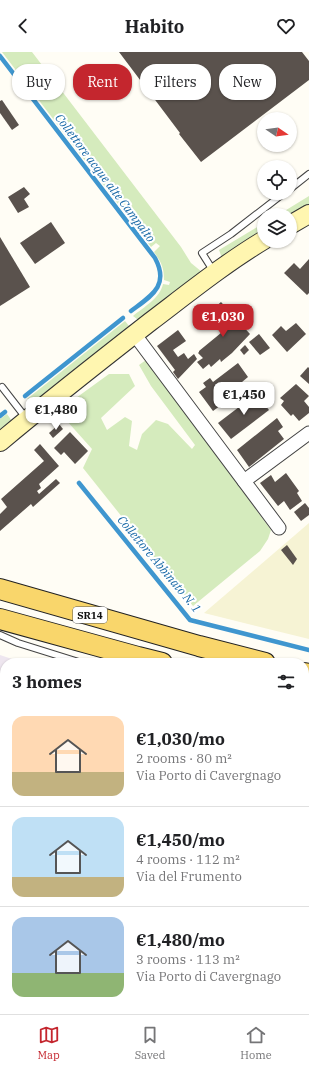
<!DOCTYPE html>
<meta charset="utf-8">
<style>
body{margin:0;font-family:"IBM Plex Serif",serif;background:#f6f6f6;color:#202124;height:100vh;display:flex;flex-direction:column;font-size:15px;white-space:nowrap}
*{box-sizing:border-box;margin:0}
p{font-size:13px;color:#757577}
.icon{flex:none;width:22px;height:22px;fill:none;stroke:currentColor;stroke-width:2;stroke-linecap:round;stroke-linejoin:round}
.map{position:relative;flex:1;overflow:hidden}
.drawer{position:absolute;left:0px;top:606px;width:309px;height:356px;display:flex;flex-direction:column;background:#fff;border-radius:16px 16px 0 0;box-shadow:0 1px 3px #0004}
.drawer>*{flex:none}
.banner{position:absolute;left:12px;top:12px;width:285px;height:36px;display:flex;gap:8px}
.needle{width:26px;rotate:103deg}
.controls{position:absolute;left:257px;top:60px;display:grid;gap:8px}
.controls a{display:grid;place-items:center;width:40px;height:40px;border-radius:50%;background:#fff;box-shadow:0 1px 3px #0004;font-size:20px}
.price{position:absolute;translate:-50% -34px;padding:0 9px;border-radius:8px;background:#fff;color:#222;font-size:13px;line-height:26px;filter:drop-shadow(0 1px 2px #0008)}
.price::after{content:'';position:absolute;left:50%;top:24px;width:12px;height:9px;margin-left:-6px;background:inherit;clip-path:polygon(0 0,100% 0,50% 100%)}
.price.on{background:#c4262e;color:#fff}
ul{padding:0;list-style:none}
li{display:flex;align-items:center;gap:12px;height:100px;padding:0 12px}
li+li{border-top:1px solid #e0e0e0}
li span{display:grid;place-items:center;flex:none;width:112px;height:80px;border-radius:12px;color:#555}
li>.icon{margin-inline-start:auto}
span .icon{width:48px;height:48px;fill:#fffc;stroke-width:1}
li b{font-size:17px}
h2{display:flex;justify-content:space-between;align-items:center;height:48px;padding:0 12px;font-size:17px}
.chip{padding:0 14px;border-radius:16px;background:#fff;box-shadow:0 1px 3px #0004;font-size:14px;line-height:36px}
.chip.on{background:#c4262e;color:#fff}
header{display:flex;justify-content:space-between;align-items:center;height:52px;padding:0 12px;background:#fff;font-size:18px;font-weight:800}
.dock{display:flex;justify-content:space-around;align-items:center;height:56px;border-top:1px solid #e0e0e0;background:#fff;font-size:11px;color:#757577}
.dock a{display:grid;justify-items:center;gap:2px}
.dock .on{color:#c4262e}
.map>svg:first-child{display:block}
.industrial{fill:#eee6ef}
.farmland{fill:#f6f3d4}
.green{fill:#d5ebbd}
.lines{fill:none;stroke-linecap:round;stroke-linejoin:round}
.stream{stroke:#3f96cf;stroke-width:4.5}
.building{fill:#5a524d}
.lane-casing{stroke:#444;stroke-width:8}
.street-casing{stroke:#444;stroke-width:15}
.secondary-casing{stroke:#333;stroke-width:20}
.primary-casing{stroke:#222;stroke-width:22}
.lane{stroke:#fff;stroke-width:6}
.street{stroke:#fff;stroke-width:13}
.secondary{stroke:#fff6b0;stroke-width:18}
.primary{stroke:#f9d66b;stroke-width:20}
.labels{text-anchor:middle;stroke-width:4;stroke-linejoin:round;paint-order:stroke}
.shield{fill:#fff;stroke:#585858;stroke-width:1}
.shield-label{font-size:10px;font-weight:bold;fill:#111}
.water-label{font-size:12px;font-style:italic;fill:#1768a6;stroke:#fff}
</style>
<header><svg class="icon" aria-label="back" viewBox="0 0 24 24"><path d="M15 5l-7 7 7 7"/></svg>Habito<svg class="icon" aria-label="heart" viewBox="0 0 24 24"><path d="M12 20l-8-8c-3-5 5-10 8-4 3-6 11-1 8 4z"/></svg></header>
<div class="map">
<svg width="309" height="962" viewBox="0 0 309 962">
<rect width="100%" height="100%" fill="#fffdf5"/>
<g class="industrial">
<path d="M0,603L24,611H5V799L0,805Z"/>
<path d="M304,706L309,708V962H83L79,957H304Z"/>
<path d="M5,831V872L0,867V838Z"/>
</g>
<path class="farmland" d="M309,471V587L204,561Z"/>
<g class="green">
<path d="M2,0H32L181,195L191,211L202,220L142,267H137L133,264C144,255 160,246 163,232L169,233L170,230L164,228C164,215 161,210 154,200L160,194L156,191L151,195Z"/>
<path d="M309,144V152L290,164V163H278Z"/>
<path d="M264,171V180L222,206L219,198Z"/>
<path d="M125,269L129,274L127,278L34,351L30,350L27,347Z"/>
<path d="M146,308L271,478L268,487L260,499L193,554L83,416L92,397L58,359L109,322H129L135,334L101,366L107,378L125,365L132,369L129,394L137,398L142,382L156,368L168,372L192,397L195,393L151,334L139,313Z"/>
<path d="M7,362L12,369L0,379V367Z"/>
<path d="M304,669L309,671V708L304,706Z"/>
<path d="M5,799V831L0,838V805Z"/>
<path d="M0,867L5,873V957H79L83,962H0Z"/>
</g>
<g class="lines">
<g class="stream">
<path d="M0,4L155,206C170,234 151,244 131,259"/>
<path d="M25,344L123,266"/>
<path d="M0,364L5,360"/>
<path d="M79,431L190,568L309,598"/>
<path d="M304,666L309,667"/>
<path d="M0,819L5,813"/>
<path d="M0,901L5,907"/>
<path d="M48,957L53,962"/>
</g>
</g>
<g class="building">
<path d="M119,0H302L309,9V28L201,110L179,82L180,81Z"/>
<path d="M2,48L19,73L12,78L0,61V49Z"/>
<path d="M24,135L30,142L24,147L29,155L18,161L8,145Z"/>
<path d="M51,170L65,191L35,212L20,191Z"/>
<path d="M0,185L30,235L0,254Z"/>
<path d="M309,207V241L307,243L284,221L294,211L300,217Z"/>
<path d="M221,250L250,282L232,301L221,310L220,307L211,315L209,312L203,317L197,310L203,306L198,301L199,300V299L227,276L211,259Z"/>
<path d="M296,271L306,282L287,300L272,283L281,274L286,279Z"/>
<path d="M178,278L186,289L173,298L178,305L184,301L188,307L194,302L197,307L178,327L173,320L175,318L157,294Z"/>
<path d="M259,282L270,296L260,303L249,290Z"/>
<path d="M245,293L249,298L244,303L240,298Z"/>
<path d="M238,311L248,325L236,335L239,340L213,359L199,340L206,335L203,331L210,326L213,330Z"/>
<path d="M308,315L309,316V332L300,324Z"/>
<path d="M296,332L309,344L304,349L309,355V361L299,369L293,362L291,364L281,353L284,349L280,346Z"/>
<path d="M256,342L269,358L231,387L218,371Z"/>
<path d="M277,366L283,375L278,379L284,387L249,415L237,398Z"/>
<path d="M59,372L63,377L53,386L49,381Z"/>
<path d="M70,380L88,399L75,412L64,400L61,403L54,396Z"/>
<path d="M40,392L59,414L39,432L41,436L37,439L39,442L56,427L60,431L33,455L31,452L0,479V462L7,455L1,447L44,409L34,398Z"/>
<path d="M286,421L299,439L297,441L302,449L290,458L284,449L278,454L260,431L271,423L275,430Z"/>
<path d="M305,451L309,456V463L301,469L294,460Z"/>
<path d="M287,493L297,507L293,513L281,498Z"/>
<path d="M0,666L4,671L0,675Z"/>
<path d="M304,728L309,729V814L304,813Z"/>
</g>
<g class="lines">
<defs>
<g id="lane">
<path d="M290,137L309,122"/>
<path d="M214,220L202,201L231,182L284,141"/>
<path d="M2,335L26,366"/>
<path d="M0,583L18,591L82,611"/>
</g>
<g id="street">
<path d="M135,283L279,476"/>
<path d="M244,429L309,381"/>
</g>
<g id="secondary">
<path d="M290,173L309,162"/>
<path d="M0,390C49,349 100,309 150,270C187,242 224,212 264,188"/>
</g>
<g id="primary">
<path d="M0,537L199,594L265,611"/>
<path d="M0,567L138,605L162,611"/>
<path d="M304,621L309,622"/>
<path d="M304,645L309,646"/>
</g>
</defs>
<use href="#lane" class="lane-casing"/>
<use href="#street" class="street-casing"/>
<use href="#secondary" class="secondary-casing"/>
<use href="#primary" class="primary-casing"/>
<use href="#lane" class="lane"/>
<use href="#street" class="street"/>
<use href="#secondary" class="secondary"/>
<use href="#primary" class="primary"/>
</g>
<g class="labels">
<rect class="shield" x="73" y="555" width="34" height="16" rx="3"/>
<g class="shield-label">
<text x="90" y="567">SR14</text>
</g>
<g class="water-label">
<text transform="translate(105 126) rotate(53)" y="4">Collettore acque alte Campalto</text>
<text transform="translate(159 512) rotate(50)" y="4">Collettore Abbinato N. 1</text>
</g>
</g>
</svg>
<div class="controls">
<a><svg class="needle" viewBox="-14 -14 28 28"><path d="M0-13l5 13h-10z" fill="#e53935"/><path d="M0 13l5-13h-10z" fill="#757577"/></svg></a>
<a><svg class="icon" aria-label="locate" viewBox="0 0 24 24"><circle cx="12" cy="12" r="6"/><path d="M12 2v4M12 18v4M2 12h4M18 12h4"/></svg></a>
<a><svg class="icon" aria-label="layers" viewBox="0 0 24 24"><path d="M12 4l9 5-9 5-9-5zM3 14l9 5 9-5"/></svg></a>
</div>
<b class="price on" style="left:223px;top:286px">€1,030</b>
<b class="price" style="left:244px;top:364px">€1,450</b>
<b class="price" style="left:56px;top:379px">€1,480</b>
<div class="banner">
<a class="chip">Buy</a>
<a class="chip on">Rent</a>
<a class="chip">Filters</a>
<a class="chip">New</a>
</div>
<section class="drawer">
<h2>3 homes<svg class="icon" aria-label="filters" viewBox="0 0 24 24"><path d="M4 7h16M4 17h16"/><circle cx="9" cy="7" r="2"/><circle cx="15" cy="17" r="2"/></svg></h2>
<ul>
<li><span style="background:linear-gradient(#ffd9b3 70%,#c2b280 0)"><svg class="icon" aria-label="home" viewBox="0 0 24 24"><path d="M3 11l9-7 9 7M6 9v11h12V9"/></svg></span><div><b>€1,030/mo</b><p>2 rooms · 80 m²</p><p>Via Porto di Cavergnago</p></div></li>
<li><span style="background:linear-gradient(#bfe0f5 75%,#c2b280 0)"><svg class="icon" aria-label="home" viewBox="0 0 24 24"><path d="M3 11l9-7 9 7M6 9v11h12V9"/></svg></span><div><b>€1,450/mo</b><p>4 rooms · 112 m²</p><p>Via del Frumento</p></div></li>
<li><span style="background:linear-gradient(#a9c7e8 70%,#8fb573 0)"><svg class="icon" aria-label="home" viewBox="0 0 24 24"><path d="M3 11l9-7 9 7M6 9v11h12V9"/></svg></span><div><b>€1,480/mo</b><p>3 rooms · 113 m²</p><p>Via Porto di Cavergnago</p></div></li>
</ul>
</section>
</div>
<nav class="dock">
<a class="on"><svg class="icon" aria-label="map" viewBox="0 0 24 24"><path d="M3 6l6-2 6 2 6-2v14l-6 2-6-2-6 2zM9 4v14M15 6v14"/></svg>Map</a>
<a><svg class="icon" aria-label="saved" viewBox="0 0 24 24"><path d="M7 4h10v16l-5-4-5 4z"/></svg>Saved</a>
<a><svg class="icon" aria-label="home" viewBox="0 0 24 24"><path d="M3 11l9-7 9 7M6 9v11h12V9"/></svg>Home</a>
</nav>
